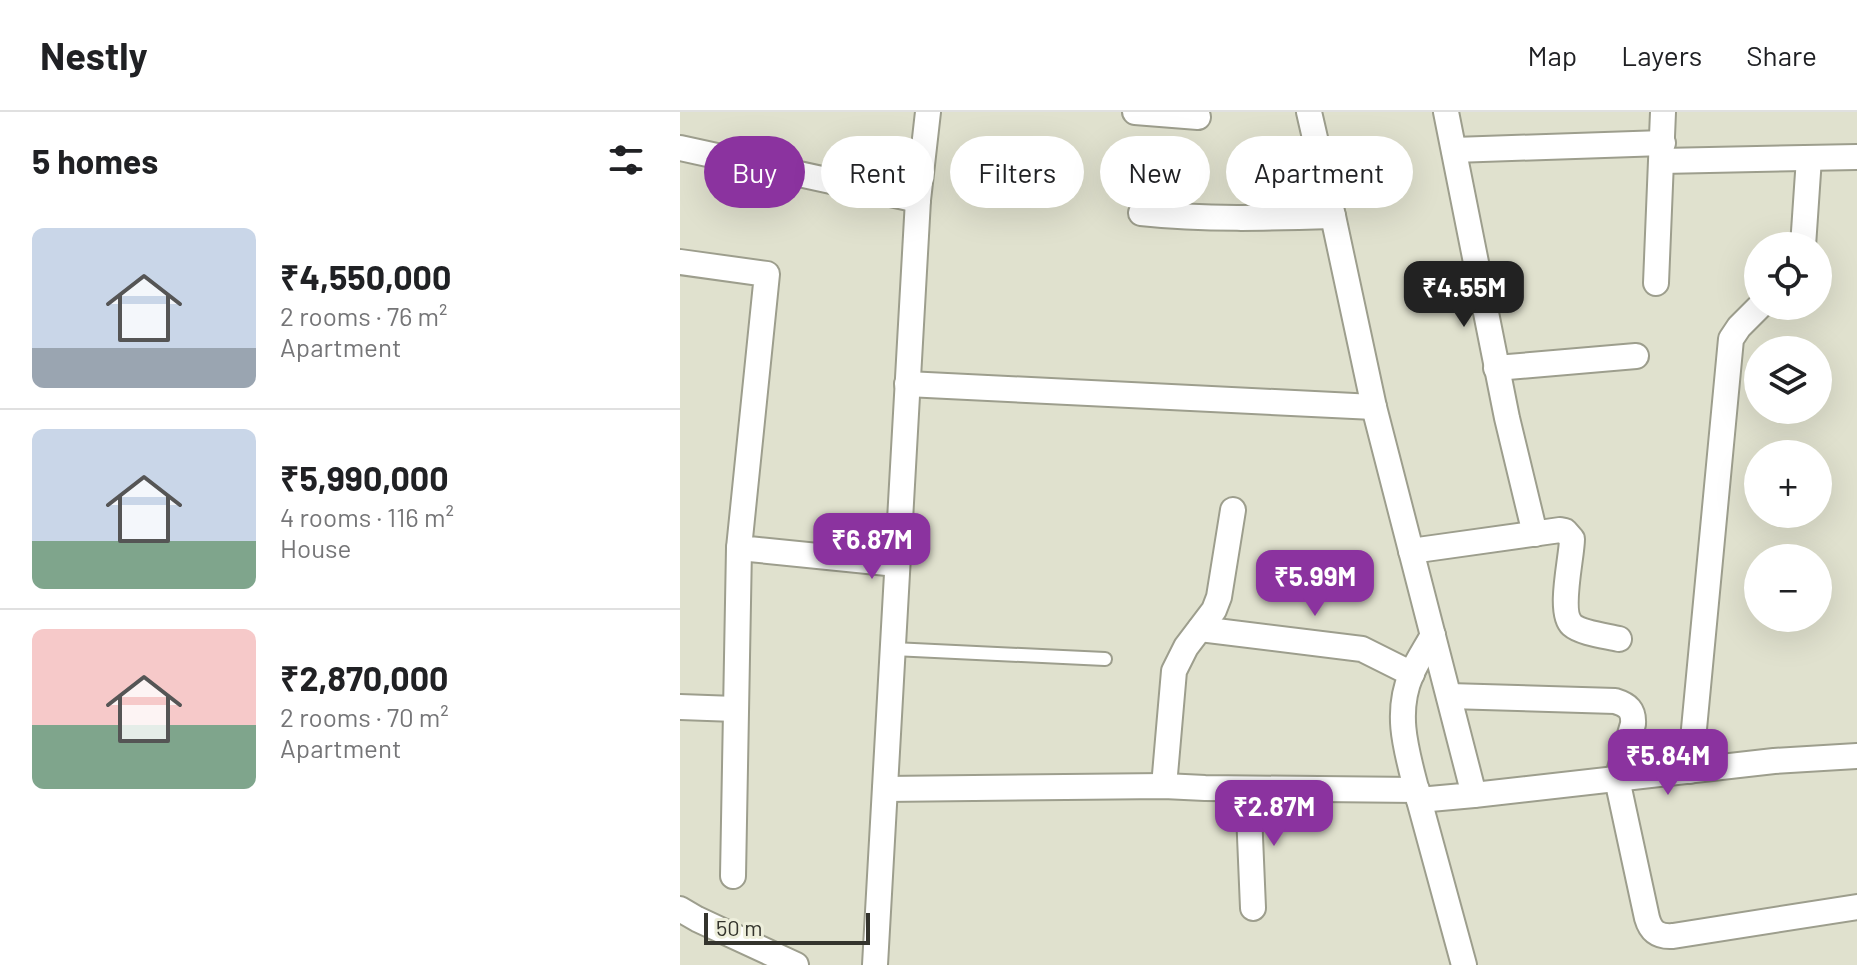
<!DOCTYPE html>
<meta charset="utf-8">
<style>
body{margin:0;font-family:Barlow,sans-serif;background:#f6f6f6;color:#202124;height:100vh;display:flex;flex-direction:column;font-size:30px;white-space:nowrap}
*{box-sizing:border-box;margin:0}
p{font-size:26px;color:#757577}
.icon{flex:none;width:44px;height:44px;fill:none;stroke:currentColor;stroke-width:2;stroke-linecap:round;stroke-linejoin:round}
.map{position:relative;flex:1;overflow:hidden}
.sheet{display:flex;flex-direction:column;background:#fff;width:680px}
.sheet>*{flex:none}
.top-card{position:absolute;left:24px;top:24px;width:760px;height:72px;display:flex;gap:16px}
.fabs{position:absolute;left:1064px;top:120px;display:grid;gap:16px}
.fabs a{display:grid;place-items:center;width:88px;height:88px;border-radius:50%;background:#fff;box-shadow:0 8px 32px #0002;font-size:40px}
.scale{position:absolute;left:24px;bottom:20px;width:166px;box-sizing:border-box;padding-left:8px;border:4px solid #34342d;border-top:0;font-size:22px;line-height:28px;white-space:nowrap;color:#34342d;-webkit-text-stroke:6px #edeedb;paint-order:stroke}
.price{position:absolute;translate:-50% -68px;padding:0 18px;border-radius:16px;background:#8b339f;color:#fff;font-size:26px;line-height:52px;filter:drop-shadow(0 2px 4px #0008)}
.price::after{content:'';position:absolute;left:50%;top:48px;width:24px;height:18px;margin-left:-12px;background:inherit;clip-path:polygon(0 0,100% 0,50% 100%)}
.price.current{background:#222;color:#fff}
ul{padding:0;list-style:none}
li{display:flex;align-items:center;gap:24px;height:200px;padding:0 32px}
li+li{border-top:2px solid #e0e0e0}
li span{display:grid;place-items:center;flex:none;width:224px;height:160px;border-radius:12px;color:#555}
li>.icon{margin-inline-start:auto}
span .icon{width:96px;height:96px;fill:#fffc;stroke-width:1}
li b{font-size:34px}
h2{display:flex;justify-content:space-between;align-items:center;height:96px;padding:0 32px;font-size:34px}
.pill{padding:0 28px;border-radius:36px;background:#fff;box-shadow:0 8px 32px #0002;font-size:28px;line-height:72px}
.pill.current{background:#8b339f;color:#fff}
header{display:flex;align-items:center;gap:48px;box-sizing:border-box;height:112px;padding:0 40px;background:#fff;border-bottom:2px solid #e0e0e0}
header strong{font-size:38px}
nav{display:flex;gap:44px;margin-inline-start:auto;font-size:28px}
main{display:flex;flex:1;min-height:0}
.map>svg:first-child{display:block}
.lines{fill:none;stroke-linecap:round;stroke-linejoin:round}
.lane-casing{stroke:#9d9e8d;stroke-width:16}
.street-casing{stroke:#9d9e8d;stroke-width:28}
.lane{stroke:#fff;stroke-width:12}
.street{stroke:#fff;stroke-width:24}
</style>
<header>
<strong>Nestly</strong>
<nav><a>Map</a><a>Layers</a><a>Share</a></nav>
</header>
<main>
<section class="sheet">
<h2>5 homes<svg class="icon" aria-label="filters" viewBox="0 0 24 24"><path d="M4 7h16M4 17h16"/><circle cx="9" cy="7" r="2"/><circle cx="15" cy="17" r="2"/></svg></h2>
<ul>
<li><span style="background:linear-gradient(#c9d6e8 75%,#9aa5b1 0)"><svg class="icon" aria-label="home" viewBox="0 0 24 24"><path d="M3 11l9-7 9 7M6 9v11h12V9"/></svg></span><div><b>₹4,550,000</b><p>2 rooms · 76 m²</p><p>Apartment</p></div></li>
<li><span style="background:linear-gradient(#c9d6e8 70%,#7fa58c 0)"><svg class="icon" aria-label="home" viewBox="0 0 24 24"><path d="M3 11l9-7 9 7M6 9v11h12V9"/></svg></span><div><b>₹5,990,000</b><p>4 rooms · 116 m²</p><p>House</p></div></li>
<li><span style="background:linear-gradient(#f6c9c9 60%,#7fa58c 0)"><svg class="icon" aria-label="home" viewBox="0 0 24 24"><path d="M3 11l9-7 9 7M6 9v11h12V9"/></svg></span><div><b>₹2,870,000</b><p>2 rooms · 70 m²</p><p>Apartment</p></div></li>
</ul>
</section>
<div class="map">
<svg width="1177" height="853" viewBox="0 0 1177 853">
<rect width="100%" height="100%" fill="#e0e1ce"/>
<g class="lines">
<defs>
<path id="lane" d="M213,537L425,547"/>
<g id="street">
<path d="M455,0L518,5"/>
<path d="M629,0L653,104L694,295L794,683L739,688L784,853"/>
<path d="M766,0L827,306L855,422"/>
<path d="M0,36L238,88"/>
<path d="M774,38L983,31"/>
<path d="M982,49L1177,45"/>
<path d="M461,101C525,108 589,106 653,104"/>
<path d="M1123,134L1129,46"/>
<path d="M0,150L87,162L59,436L217,452"/>
<path d="M976,171L983,0"/>
<path d="M816,256L956,244"/>
<path d="M227,272L694,295"/>
<path d="M731,439L880,418L885,419L892,427C892,445 878,500 892,513C901,521 927,524 939,527"/>
<path d="M520,517L682,537L732,562"/>
<path d="M769,584L935,589C948,593 954,598 953,612L937,667L967,806C971,820 978,825 993,824L1177,795"/>
<path d="M0,595L55,597"/>
<path d="M1010,659L1051,227L1059,215L1080,194"/>
<path d="M484,674L494,559L506,535L534,498L539,485L553,398"/>
<path d="M205,677L484,674L525,676L737,678"/>
<path d="M568,677L573,796"/>
<path d="M794,683L1094,649L1177,644"/>
<path d="M739,688C729,646 713,605 731,563C737,549 746,536 753,523"/>
<path d="M53,764L59,436"/>
<path d="M0,797L17,807L116,853"/>
<path d="M195,853L238,88L248,0"/>
</g>
</defs>
<use href="#lane" class="lane-casing"/>
<use href="#street" class="street-casing"/>
<use href="#lane" class="lane"/>
<use href="#street" class="street"/>
</g>
</svg>
<div class="fabs">
<a><svg class="icon" aria-label="locate" viewBox="0 0 24 24"><circle cx="12" cy="12" r="6"/><path d="M12 2v4M12 18v4M2 12h4M18 12h4"/></svg></a>
<a><svg class="icon" aria-label="layers" viewBox="0 0 24 24"><path d="M12 4l9 5-9 5-9-5zM3 14l9 5 9-5"/></svg></a>
<a>+</a>
<a>−</a>
</div>
<div class="scale">50 m</div>
<b class="price current" style="left:784px;top:217px">₹4.55M</b>
<b class="price" style="left:192px;top:469px">₹6.87M</b>
<b class="price" style="left:635px;top:506px">₹5.99M</b>
<b class="price" style="left:988px;top:685px">₹5.84M</b>
<b class="price" style="left:594px;top:736px">₹2.87M</b>
<div class="top-card">
<a class="pill current">Buy</a>
<a class="pill">Rent</a>
<a class="pill">Filters</a>
<a class="pill">New</a>
<a class="pill">Apartment</a>
</div>
</div>
</main>
